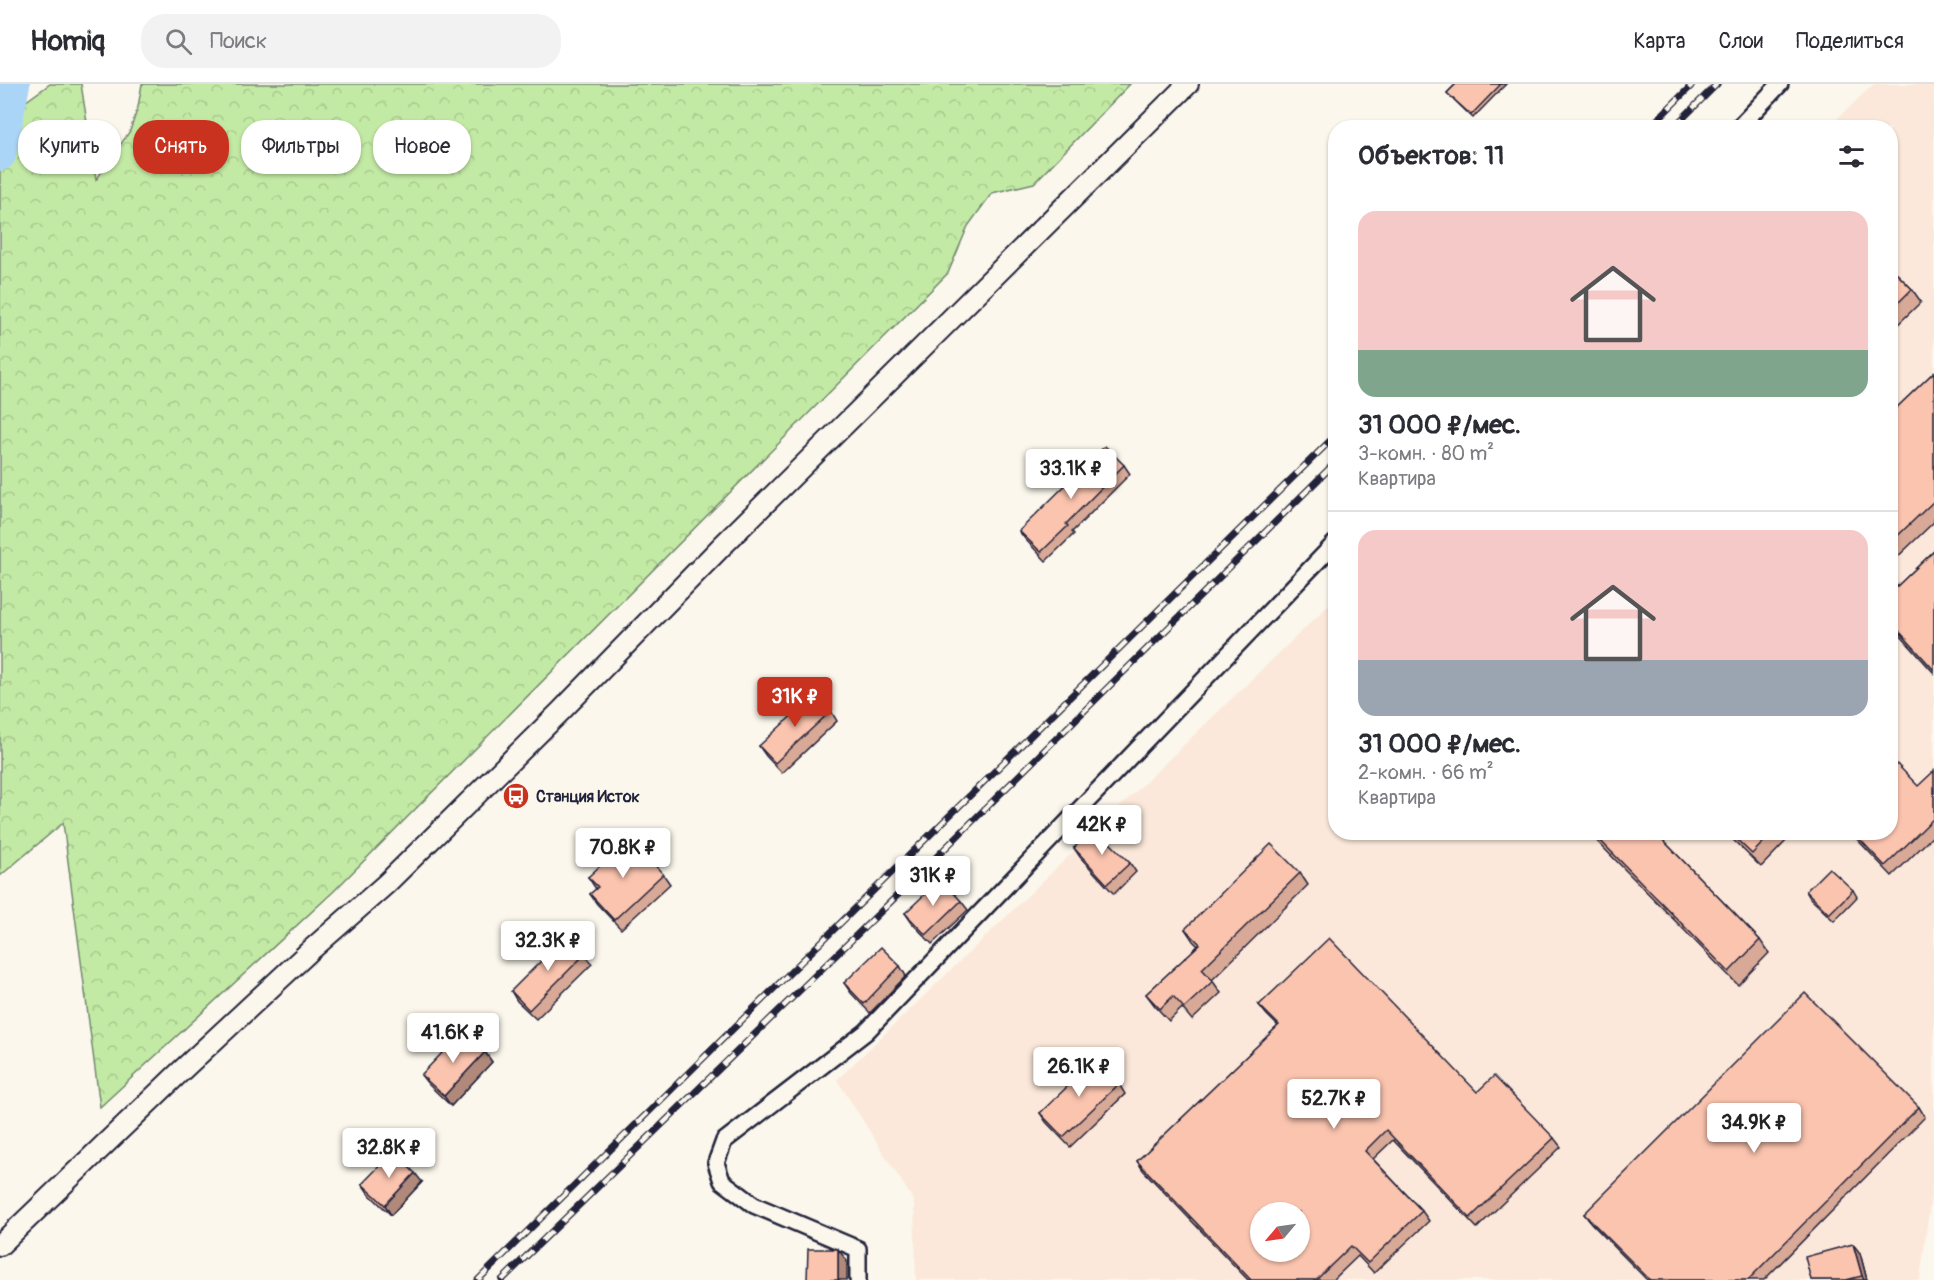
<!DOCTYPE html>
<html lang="ru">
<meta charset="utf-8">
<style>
body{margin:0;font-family:Pangolin,sans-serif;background:#f2f2f3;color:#2b2b33;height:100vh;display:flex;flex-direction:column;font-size:22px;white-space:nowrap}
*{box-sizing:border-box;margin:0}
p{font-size:20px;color:#7c7c81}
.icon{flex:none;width:33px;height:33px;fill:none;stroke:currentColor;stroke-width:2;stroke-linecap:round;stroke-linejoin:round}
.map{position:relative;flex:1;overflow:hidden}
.panel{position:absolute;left:1328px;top:36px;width:570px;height:720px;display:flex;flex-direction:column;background:#fff;border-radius:24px;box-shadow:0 2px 4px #0004}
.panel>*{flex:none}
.banner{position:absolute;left:18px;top:36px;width:570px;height:54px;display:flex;gap:12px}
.needle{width:39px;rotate:241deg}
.buttons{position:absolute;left:1250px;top:1118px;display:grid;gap:12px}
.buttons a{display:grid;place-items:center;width:60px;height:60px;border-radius:50%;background:#fff;box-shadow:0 2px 4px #0004;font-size:30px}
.price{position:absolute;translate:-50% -51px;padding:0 14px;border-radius:6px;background:#fff;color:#222;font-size:20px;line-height:39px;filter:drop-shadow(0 2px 3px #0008)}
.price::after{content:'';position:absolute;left:50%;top:36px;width:18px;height:14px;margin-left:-9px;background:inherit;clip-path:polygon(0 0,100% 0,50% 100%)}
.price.selected{background:#c8321e;color:#fff}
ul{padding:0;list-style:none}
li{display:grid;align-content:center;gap:12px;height:318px;padding:0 30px}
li+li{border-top:2px solid #e1e1e2}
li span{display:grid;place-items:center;height:186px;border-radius:18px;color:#555}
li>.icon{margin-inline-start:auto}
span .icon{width:108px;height:108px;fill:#fffc;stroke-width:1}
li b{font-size:26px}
h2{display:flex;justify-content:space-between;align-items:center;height:72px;padding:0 30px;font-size:26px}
.pill{padding:0 21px;border-radius:24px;background:#fff;box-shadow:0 2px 4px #0004;font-size:21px;line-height:54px}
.pill.selected{background:#c8321e;color:#fff}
header{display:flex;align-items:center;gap:36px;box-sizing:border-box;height:84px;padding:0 30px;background:#fff;border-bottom:2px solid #e1e1e2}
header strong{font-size:28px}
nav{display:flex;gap:33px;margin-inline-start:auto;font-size:21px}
.search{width:420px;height:54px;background:#f2f2f3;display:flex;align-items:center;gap:15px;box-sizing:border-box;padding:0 21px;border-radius:24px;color:#7c7c81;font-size:22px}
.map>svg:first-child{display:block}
.built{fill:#fbe8da;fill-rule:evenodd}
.forest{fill:url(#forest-crowns);stroke:#728670;stroke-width:1.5}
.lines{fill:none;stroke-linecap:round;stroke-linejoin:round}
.river{stroke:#abd5f6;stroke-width:32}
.minor-casing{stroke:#22223b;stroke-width:20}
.secondary-casing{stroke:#22223b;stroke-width:24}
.minor{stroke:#fbf7ec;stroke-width:15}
.secondary{stroke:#fbf7ec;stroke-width:20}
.rail-casing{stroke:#22223b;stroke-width:7}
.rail{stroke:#fbf7ec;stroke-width:4.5;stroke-dasharray:14;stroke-linecap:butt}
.wall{fill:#d8a996;stroke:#22223b;stroke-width:1.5}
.shaded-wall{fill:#b0897a;stroke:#22223b;stroke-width:1.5}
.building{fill:#fbc4af;stroke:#22223b;stroke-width:1.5;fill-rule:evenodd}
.labels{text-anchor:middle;stroke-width:5;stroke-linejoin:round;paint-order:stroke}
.poi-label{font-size:16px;font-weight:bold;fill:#22223b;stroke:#fbf7ec;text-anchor:start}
</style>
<header>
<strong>Homiq</strong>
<div class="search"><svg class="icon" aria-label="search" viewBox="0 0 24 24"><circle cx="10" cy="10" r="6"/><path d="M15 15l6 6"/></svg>Поиск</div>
<nav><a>Карта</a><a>Слои</a><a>Поделиться</a></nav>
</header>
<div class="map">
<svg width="1934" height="1196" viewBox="0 0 1934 1196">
<defs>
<pattern id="forest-crowns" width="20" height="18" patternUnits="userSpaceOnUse" patternTransform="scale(1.5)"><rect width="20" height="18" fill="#c3eaa4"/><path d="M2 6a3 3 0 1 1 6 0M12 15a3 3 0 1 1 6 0" fill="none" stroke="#a7c88e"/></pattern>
</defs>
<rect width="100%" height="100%" fill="#fbf7ec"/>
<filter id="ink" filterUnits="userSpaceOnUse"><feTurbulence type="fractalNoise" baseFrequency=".0167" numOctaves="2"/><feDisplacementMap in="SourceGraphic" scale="12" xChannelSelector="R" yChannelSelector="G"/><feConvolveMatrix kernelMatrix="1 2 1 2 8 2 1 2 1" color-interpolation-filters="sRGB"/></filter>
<g filter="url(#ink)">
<path class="built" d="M1874,0H1934V1088L1920,1196H916L914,1117L837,996L1335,515V748H1890V44L1828,43ZM1260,1128H1299V1167H1260Z"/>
<path class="forest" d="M50,0H81L96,96L130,47L138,23L142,0H1130L1034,99L992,109L968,142L948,189L333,808L100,1023L63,739L0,792V36Z"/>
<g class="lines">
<path class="river" d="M0,71L14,0"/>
<defs>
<g id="minor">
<path d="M1738,44L1780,0"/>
<path d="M858,1196V1165L754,1121L722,1097L716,1079L724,1057L866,948L1335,459"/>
</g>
<path id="secondary" d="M0,1161L180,988L312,865L386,800L561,627L722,462L1188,0"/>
</defs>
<use href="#minor" class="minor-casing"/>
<use href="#secondary" class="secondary-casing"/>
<use href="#minor" class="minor"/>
<use href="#secondary" class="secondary"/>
<defs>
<g id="rail">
<path d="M1649,44L1693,0"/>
<path d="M1673,44L1717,0"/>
<path d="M478,1196L1335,352"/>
<path d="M502,1196L908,801L1335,379"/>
</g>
</defs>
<use href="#rail" class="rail-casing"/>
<use href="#rail" class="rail"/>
</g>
<g class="wall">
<path d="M1456,0H1506L1473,34L1447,9Z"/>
<path d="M1890,183L1912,205L1921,218L1890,248Z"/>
<path d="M1934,288V438L1890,480V330Z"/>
<path d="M1124,381L1130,390L1072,448L1074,450L1046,477L1025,455L1019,447Z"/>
<path d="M1934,467V589L1890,540V509Z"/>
<path d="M831,627L837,637L782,689L766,672L759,662Z"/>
<path d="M1934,687V751L1892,792L1850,748H1890Z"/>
<path d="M1588,748H1655L1760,856L1769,869L1738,901Z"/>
<path d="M1725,748H1785L1789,754L1761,783Z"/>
<path d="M1074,764L1130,779L1136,788L1114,810L1080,773Z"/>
<path d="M1300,789L1308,801L1212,896L1221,909L1192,936L1182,924L1169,937L1155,922L1146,910L1198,862L1193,857L1185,845Z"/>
<path d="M663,790L670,800L621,845L597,820L590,810L596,805L588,793Z"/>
<path d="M1853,806L1857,813L1834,837L1810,814L1806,807Z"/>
<path d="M961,817L968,826L932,860L912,839L905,829Z"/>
<path d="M585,870L592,880L536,935L517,917L511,907Z"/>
<path d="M900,882L906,892L870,929L851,909L844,899Z"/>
<path d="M1259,921L1477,1008L1554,1054L1561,1063L1477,1144L1393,1056L1373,1075L1422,1127L1429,1137L1374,1189L1358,1172L1333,1196H1248L1143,1086L1137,1077L1278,942L1266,930Z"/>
<path d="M485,968L492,978L451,1022L428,1000L421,991Z"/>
<path d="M1119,1000L1125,1010L1070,1063L1046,1038L1040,1029Z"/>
<path d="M1919,1023L1925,1033L1764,1196H1647L1591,1139L1584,1130Z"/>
<path d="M422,1098L391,1131L369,1110L362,1100Z"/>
<path d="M1860,1169L1867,1196H1811Z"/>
</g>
<g class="shaded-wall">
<path d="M485,968L492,978L451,1022L444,1012Z"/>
<path d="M415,1089L422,1098L391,1131L385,1121Z"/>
<path d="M1853,1160L1860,1169L1867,1196H1864L1862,1192Z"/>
<path d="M838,1165L847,1177V1196H838Z"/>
</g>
<g class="building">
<path d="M1456,0H1501L1471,31L1447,9Z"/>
<path d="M1890,183L1912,205L1890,227Z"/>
<path d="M1934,288V417L1890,459V330Z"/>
<path d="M1105,362L1124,381L1066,440L1068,442L1041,468L1019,447Z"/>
<path d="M1934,467V586L1890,537V509Z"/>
<path d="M815,610L831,627L775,679L759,662Z"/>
<path d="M1890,673L1918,702L1934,687V734L1885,782L1853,748H1890Z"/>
<path d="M1094,743L1130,779L1107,800L1074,764Z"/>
<path d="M1592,748H1655L1760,856L1729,888Z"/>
<path d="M1729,748H1773L1752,770Z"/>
<path d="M630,754L663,790L614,836L590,810L598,803L588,793Z"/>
<path d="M1271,760L1300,789L1202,885L1213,897L1184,924L1173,912L1160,925L1146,910L1200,860L1185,845Z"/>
<path d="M1829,784L1853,806L1829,830L1806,807Z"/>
<path d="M941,795L961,817L926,851L905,829Z"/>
<path d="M567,851L585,870L529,926L511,907Z"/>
<path d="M1329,854L1477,1008L1494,992L1554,1054L1470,1134L1386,1046L1365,1067L1422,1127L1368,1179L1351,1162L1316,1196H1251L1137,1077L1279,941L1259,921ZM1260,1128H1299V1167H1260Z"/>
<path d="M881,863L900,882L864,920L844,899Z"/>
<path d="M1805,909L1919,1023L1748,1196H1650L1584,1130Z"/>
<path d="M463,947L485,968L444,1012L421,991Z"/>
<path d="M1095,976L1119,1000L1063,1053L1040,1029Z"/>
<path d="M393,1068L415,1089L385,1121L362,1100Z"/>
<path d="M1853,1160L1862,1192L1846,1196H1811L1805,1173Z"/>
<path d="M808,1165H838V1196H807Z"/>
</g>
</g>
<defs>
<symbol id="bus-disc" viewBox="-11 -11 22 22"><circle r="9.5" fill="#c8321e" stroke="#fbf7ec"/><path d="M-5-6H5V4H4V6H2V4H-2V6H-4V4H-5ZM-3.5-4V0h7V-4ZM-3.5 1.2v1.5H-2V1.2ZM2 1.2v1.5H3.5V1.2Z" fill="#fff"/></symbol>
</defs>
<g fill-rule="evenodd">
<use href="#bus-disc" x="501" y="697" width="30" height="30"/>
</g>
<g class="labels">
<g class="poi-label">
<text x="536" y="718">Станция Исток</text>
</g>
</g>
</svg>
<div class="buttons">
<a><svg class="needle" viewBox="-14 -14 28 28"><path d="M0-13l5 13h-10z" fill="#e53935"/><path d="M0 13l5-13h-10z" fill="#7c7c81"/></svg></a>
</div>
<b class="price" style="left:1071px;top:416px">33.1K ₽</b>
<b class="price selected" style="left:795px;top:644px">31K ₽</b>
<b class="price" style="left:1102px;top:772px">42K ₽</b>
<b class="price" style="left:623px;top:795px">70.8K ₽</b>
<b class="price" style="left:933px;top:823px">31K ₽</b>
<b class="price" style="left:548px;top:888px">32.3K ₽</b>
<b class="price" style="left:453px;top:980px">41.6K ₽</b>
<b class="price" style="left:1079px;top:1014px">26.1K ₽</b>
<b class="price" style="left:1334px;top:1046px">52.7K ₽</b>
<b class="price" style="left:1754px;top:1070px">34.9K ₽</b>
<b class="price" style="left:389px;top:1095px">32.8K ₽</b>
<div class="banner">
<a class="pill">Купить</a>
<a class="pill selected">Снять</a>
<a class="pill">Фильтры</a>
<a class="pill">Новое</a>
</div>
<section class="panel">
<h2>Объектов: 11<svg class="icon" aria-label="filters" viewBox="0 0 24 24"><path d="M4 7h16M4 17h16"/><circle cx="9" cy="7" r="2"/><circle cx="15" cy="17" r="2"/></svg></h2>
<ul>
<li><span style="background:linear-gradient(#f6c9c9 75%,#7fa58c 0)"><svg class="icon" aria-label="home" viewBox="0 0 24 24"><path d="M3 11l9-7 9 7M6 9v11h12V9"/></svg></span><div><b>31 000 ₽/мес.</b><p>3-комн. · 80 m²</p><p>Квартира</p></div></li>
<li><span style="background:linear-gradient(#f6c9c9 70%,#9aa5b1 0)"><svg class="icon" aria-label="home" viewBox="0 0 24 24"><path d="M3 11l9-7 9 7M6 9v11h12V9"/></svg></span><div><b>31 000 ₽/мес.</b><p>2-комн. · 66 m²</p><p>Квартира</p></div></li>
</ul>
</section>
</div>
